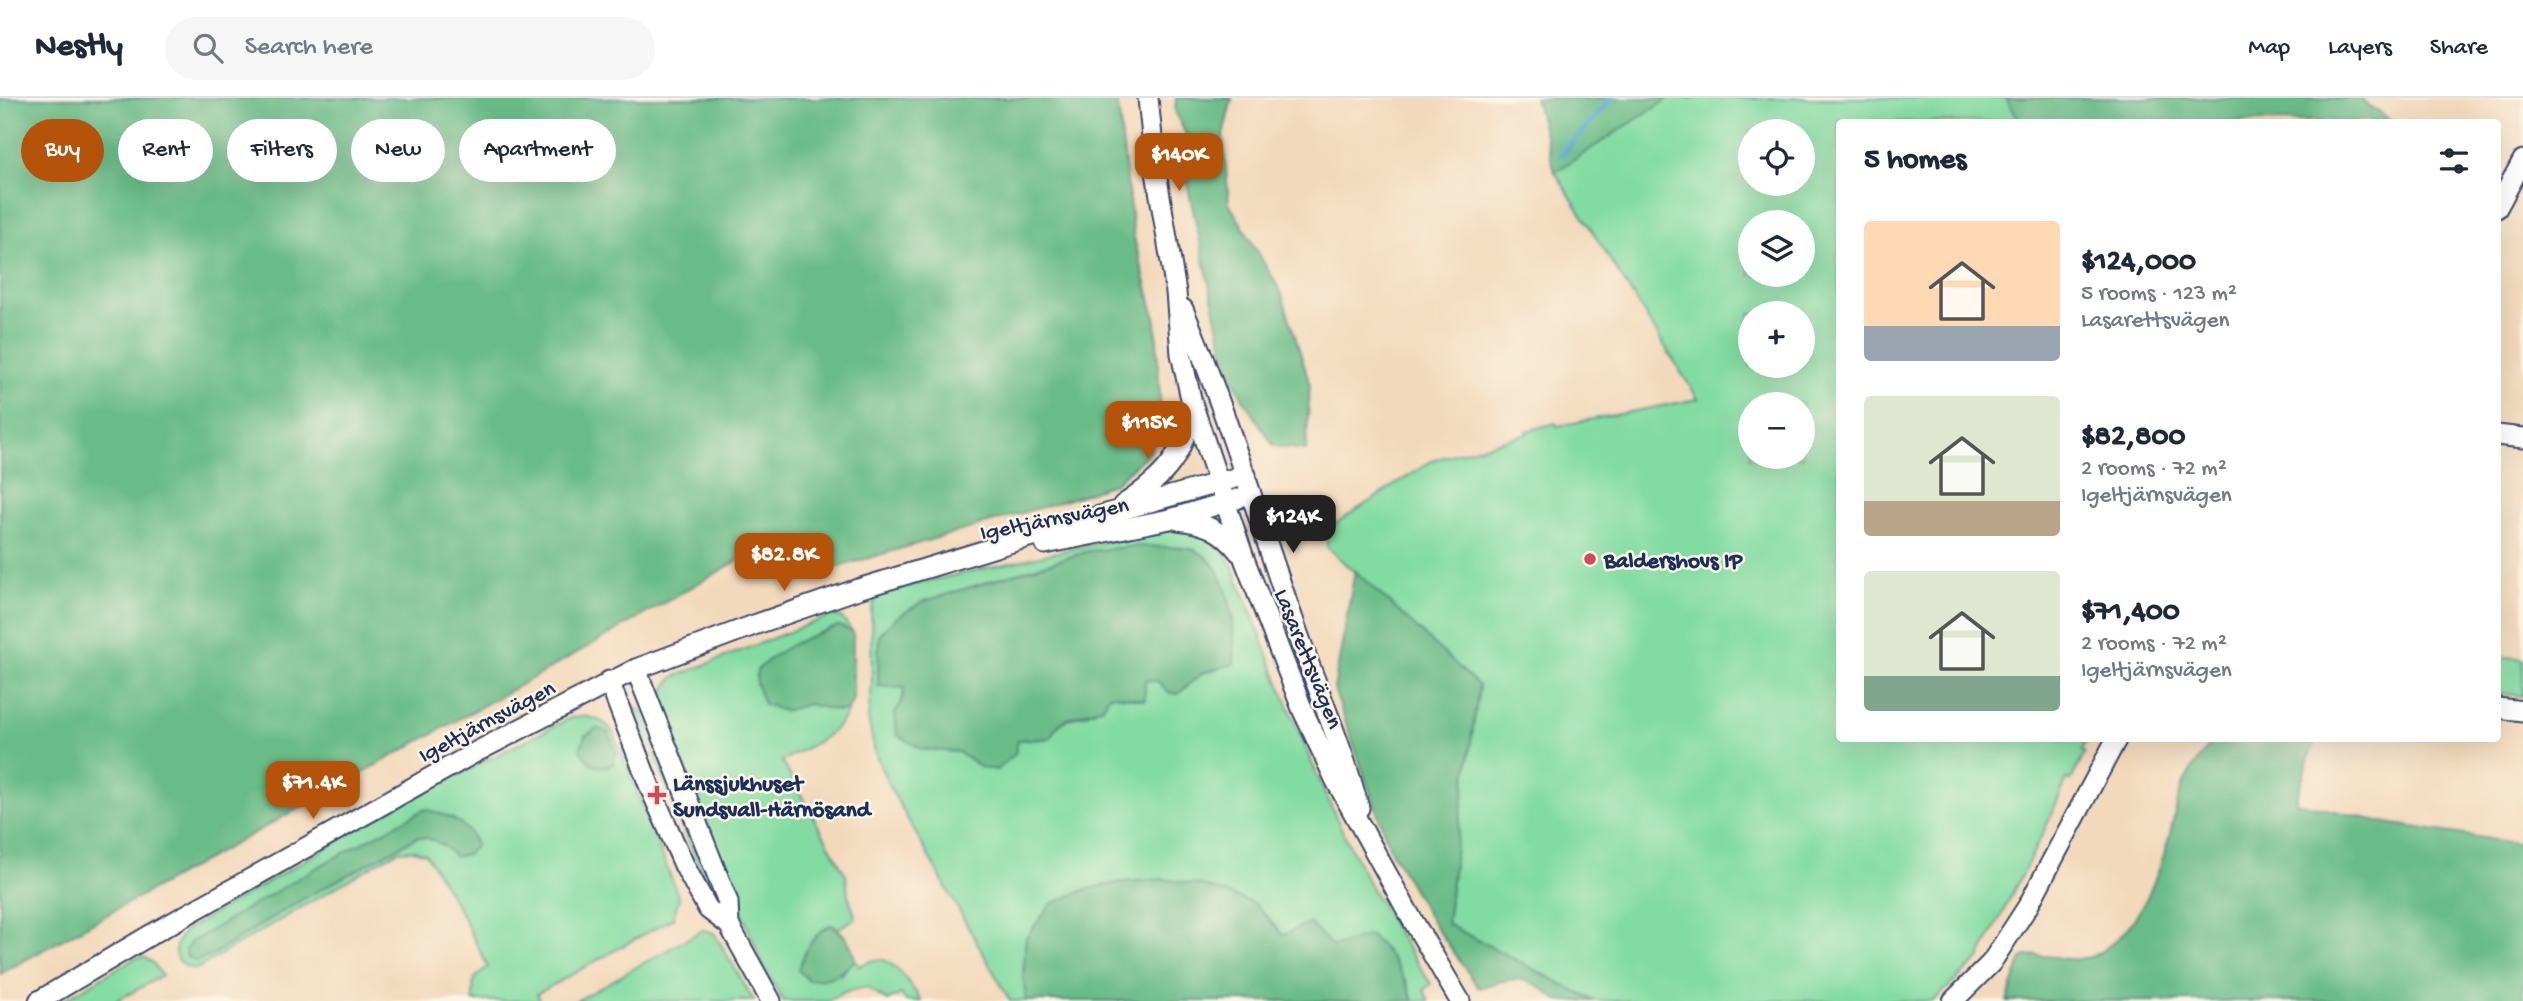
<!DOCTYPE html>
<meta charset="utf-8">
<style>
body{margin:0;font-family:"Gochi Hand",sans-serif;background:#f6f6f7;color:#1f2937;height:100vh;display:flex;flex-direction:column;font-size:26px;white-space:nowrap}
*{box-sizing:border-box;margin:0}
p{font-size:23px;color:#747a83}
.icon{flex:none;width:38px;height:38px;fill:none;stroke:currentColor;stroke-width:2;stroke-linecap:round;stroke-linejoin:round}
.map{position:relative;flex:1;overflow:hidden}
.details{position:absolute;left:1836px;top:21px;width:665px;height:623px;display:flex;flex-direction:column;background:#fff;border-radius:7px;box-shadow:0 7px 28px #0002}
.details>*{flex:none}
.banner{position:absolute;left:21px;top:21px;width:665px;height:63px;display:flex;gap:14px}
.tools{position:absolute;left:1738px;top:21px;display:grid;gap:14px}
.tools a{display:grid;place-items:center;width:77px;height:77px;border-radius:50%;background:#fff;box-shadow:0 7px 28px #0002;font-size:35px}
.price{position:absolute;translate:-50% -60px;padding:0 16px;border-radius:14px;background:#b45309;color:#fff;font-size:23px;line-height:46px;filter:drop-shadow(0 2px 4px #0008)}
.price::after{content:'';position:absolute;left:50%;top:42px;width:21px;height:16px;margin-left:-10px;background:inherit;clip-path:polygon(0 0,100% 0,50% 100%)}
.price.active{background:#222;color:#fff}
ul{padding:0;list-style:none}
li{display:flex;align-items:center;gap:21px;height:175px;padding:0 28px}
li span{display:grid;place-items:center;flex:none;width:196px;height:140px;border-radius:7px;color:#555}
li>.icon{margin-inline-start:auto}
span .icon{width:84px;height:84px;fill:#fffc;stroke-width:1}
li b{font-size:30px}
h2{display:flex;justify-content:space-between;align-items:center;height:84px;padding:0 28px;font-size:30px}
.tag{padding:0 24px;border-radius:32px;background:#fff;box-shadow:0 7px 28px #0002;font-size:24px;line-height:63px}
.tag.active{background:#b45309;color:#fff}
header{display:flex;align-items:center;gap:42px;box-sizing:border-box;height:98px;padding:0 35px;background:#fff;border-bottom:2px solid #e0e1e3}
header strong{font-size:33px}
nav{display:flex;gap:38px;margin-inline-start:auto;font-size:24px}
.search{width:490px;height:63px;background:#f6f6f7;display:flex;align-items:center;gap:18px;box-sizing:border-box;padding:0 24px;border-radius:38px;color:#747a83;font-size:26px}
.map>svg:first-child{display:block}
.green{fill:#82dca1;stroke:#4e8680;stroke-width:2;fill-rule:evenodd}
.forest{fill:#69bc87;stroke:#427672;stroke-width:2}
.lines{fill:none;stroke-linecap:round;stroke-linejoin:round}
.stream{stroke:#59a7d2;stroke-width:6}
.minor-casing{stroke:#3b486c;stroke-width:23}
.minor{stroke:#fff;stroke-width:19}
.poi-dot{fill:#d1495b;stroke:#fcf5e5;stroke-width:2.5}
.labels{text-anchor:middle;stroke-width:5;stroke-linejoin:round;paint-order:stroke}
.street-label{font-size:23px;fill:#1b2f5e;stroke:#fcf5e5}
.poi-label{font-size:23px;font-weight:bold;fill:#1b2f5e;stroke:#fcf5e5;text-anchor:start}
</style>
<header>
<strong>Nestly</strong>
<div class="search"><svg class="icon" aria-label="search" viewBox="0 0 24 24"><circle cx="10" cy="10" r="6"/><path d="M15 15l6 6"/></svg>Search here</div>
<nav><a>Map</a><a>Layers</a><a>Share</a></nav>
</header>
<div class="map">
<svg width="2523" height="903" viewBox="0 0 2523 903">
<rect width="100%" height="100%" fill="#fcf5e5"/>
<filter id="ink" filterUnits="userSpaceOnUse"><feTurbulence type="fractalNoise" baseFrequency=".0143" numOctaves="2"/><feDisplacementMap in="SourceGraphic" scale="14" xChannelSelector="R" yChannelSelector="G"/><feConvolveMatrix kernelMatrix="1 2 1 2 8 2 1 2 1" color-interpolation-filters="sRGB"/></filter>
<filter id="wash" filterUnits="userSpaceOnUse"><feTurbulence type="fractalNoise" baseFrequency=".00686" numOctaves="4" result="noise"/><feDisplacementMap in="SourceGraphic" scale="28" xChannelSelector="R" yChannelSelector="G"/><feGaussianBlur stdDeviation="1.57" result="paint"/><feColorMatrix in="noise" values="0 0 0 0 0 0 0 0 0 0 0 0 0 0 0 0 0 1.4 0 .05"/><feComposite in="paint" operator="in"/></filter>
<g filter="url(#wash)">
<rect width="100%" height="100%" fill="#f3d9bb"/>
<g class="green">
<path d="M1669,0H2006L2020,24H1839V640L2088,641L2081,652L2085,655L2071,682L2067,681L2043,735L1979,861L1933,903H1594L1447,826L1456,747L1479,588L1327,449L1326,432L1433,362L1527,336L1526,333L1556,325L1557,328L1698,301L1555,74ZM1750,33H1802V86H1750ZM1750,124H1802V177H1750ZM1750,215H1802V268H1750ZM1750,306H1802V359H1750Z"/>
<path d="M1165,432C1201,432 1214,435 1232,467C1274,569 1311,674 1362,772C1382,811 1406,849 1431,886L1424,892L1429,903H1413L1406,882L1333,849L1283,837L1254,805L1026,839L1023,878L1026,903H1010L888,686L875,655L868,620L872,585L871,514L875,500L889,492L1076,450ZM1089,453L1233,516V566L1202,575L1178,596L1168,594L1157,583L1144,582V602L1110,596C1105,601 1099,609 1093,613C1076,622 1059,618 1051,639C1044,643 1028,640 1018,642L1015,648L982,670L958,654L922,651L895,615L904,599L905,589L878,587L879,537L896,520L922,504Z"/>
<path d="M832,517L841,519L853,534L839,528L784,613L808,605L838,613L848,612C837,639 806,649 782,663L846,777L848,797L856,820L839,830L830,827L840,877L855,862L859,868C865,866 874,860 881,861C897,865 913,890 921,903H906L901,896L887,903L867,889L844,894L828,903H783L765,872L665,621C661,601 660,594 674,579Z"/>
<path d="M2497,558L2523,561V598L2497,595Z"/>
<path d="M637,610L643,614L720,808H715L637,614Z"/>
<path d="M583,618C597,621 606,623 614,636L679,800L673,820L537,896L540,903H473C474,882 470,881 488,869L462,817L426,756L414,752L398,753L196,871C172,867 170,848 186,832L399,707L570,620ZM447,718V750L429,739H417L303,801L210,858L191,844Z"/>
<path d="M703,832L714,835L754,903H576Z"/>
<path d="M144,859L153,865L162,878L116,903H62L135,860Z"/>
</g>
<g class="forest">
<path d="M0,0H1117L1134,140L1156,223L1160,304L1151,353L1115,385L1076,399L835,470L797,469L774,442L542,575L0,876Z"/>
<path d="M1176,0H1232L1223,38L1229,105L1282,196L1310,286L1306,352L1274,348L1243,301L1227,268L1185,75L1192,50L1175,13Z"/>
<path d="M1535,0H1669L1555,74Z"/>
<path d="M2006,0H2359L2391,23L2020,24Z"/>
<path d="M1136,448C1149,449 1186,448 1195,452C1232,470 1235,530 1234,566L1202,575L1178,596L1168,594L1157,583L1145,582V602L1110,596L1103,609C1083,617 1059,617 1051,639C1043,643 1028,640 1018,642L1015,656L997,672L982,670L958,654L922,651L897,637L895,615L903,599L904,590L878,588L879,537L896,520L922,504L1089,453Z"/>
<path d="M1355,473L1479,588L1456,747L1447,826L1594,903H1558C1528,876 1515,878 1479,890L1429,819L1390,751L1334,591Z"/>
<path d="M839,528L853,534V601L848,612L838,613L808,606L784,613L764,606L756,585L757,572C782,548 806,539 839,528Z"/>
<path d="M597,630L608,634L617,655L613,666C597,673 590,667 580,652L585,638Z"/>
<path d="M2215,641H2315L2295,704L2387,725L2523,746V903H2007L2022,860C2042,851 2072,869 2095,857C2136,835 2154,789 2167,747C2173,728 2175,708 2182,689C2188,673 2204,654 2215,641Z"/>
<path d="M425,711C449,718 467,723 476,747L468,756L455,759C444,747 433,739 417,739L303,801L210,858L196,863L187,859L186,851L191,844L312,772Z"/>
<path d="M1163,781L1201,787L1254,805L1283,837L1309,825L1333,849L1369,837C1391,854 1404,876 1413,903H1026L1023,878L1026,839L1051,806L1084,792L1121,784Z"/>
<path d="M831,827C843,832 853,848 855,862C838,879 832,881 808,882L798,872C805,853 812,836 831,827Z"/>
</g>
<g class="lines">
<path class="stream" d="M1562,56L1612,0"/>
</g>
</g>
<g filter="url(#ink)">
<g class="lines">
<defs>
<g id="minor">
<path d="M1148,0L1155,68L1176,194L1181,256L1192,305L1245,463L1303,613L1336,683L1409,816L1460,903"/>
<path d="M2497,110L2523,62"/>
<path d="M1183,211C1227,313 1257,419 1294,524C1315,586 1342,646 1359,710"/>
<path d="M2497,337L2523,340"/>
<path d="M1123,407C1166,378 1184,359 1192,306"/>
<path d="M1178,422C1205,425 1222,432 1239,454"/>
<path d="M1045,446L1170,421L1237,401"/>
<path d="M636,571L728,804L729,827"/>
<path d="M609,583L651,692L685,769L708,811L729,827L771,903"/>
<path d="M2497,610L2523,613"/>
<path d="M39,903L152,836L476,654L636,571L754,527L858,491L1078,424L1246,377"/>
<path d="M1953,903L1991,865L2028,808L2117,640"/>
</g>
</defs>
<use href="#minor" class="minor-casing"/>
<use href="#minor" class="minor"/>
</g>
</g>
<g class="poi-dot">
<circle cx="1590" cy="461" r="7"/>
<path d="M653.5 686.5h7v7h7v7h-7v7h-7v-7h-7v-7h7z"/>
</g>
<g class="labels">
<g class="street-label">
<text transform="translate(1054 419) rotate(-11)" y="8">Igeltjärnsvägen</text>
<text transform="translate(1310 560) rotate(68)" y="8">Lasarettsvägen</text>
<text transform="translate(486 622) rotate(-28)" y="8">Igeltjärnsvägen</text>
</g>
<g class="poi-label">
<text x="1604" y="469">Baldershovs IP</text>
<text x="673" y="692">Länssjukhuset<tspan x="673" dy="26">Sundsvall-Härnösand</tspan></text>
</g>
</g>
</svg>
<div class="tools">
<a><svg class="icon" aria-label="locate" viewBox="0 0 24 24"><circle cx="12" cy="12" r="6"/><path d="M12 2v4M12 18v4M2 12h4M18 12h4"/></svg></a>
<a><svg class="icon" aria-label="layers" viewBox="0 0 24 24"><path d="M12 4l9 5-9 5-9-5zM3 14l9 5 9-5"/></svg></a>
<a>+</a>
<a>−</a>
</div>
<b class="price" style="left:1179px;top:95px">$140K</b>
<b class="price" style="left:1148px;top:363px">$115K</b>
<b class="price active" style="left:1293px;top:457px">$124K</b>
<b class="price" style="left:784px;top:495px">$82.8K</b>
<b class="price" style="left:313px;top:723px">$71.4K</b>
<div class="banner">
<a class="tag active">Buy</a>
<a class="tag">Rent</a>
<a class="tag">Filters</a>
<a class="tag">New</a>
<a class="tag">Apartment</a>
</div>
<section class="details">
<h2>5 homes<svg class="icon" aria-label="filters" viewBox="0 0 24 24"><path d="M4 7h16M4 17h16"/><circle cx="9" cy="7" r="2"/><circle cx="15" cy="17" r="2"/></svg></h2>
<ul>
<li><span style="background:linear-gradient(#ffd9b3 75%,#9aa5b1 0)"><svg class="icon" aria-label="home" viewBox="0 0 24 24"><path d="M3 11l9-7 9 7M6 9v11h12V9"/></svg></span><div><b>$124,000</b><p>5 rooms · 123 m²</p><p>Lasarettsvägen</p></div></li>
<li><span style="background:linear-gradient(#dfe7d0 75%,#b9a48a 0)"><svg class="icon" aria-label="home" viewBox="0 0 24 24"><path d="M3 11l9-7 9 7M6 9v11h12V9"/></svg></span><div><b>$82,800</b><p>2 rooms · 72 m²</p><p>Igeltjärnsvägen</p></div></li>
<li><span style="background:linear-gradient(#dfe7d0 75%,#7fa58c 0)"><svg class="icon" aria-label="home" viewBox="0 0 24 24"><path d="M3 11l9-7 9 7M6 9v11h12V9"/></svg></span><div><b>$71,400</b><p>2 rooms · 72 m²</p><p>Igeltjärnsvägen</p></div></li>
</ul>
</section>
</div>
